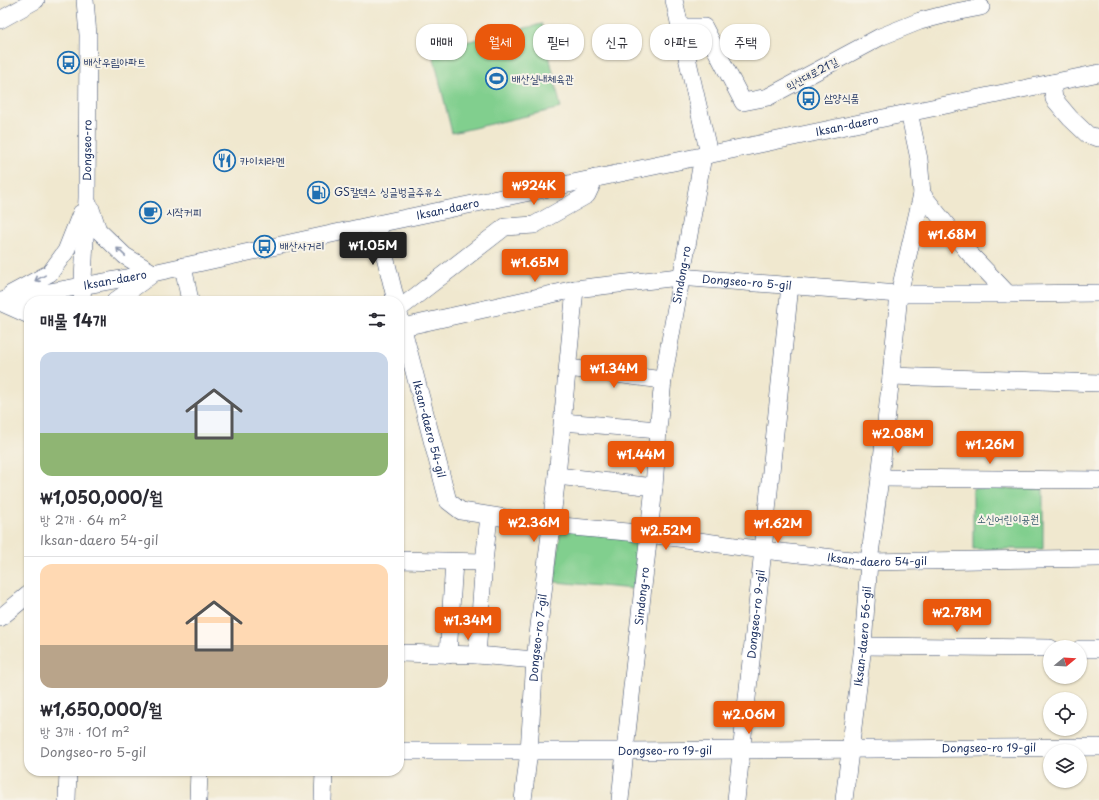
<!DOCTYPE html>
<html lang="ko">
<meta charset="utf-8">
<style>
body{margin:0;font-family:"Playpen Sans","Poor Story",sans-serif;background:#f2f2f3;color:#2b2b33;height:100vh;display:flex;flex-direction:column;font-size:15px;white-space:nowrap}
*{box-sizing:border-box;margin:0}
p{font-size:13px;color:#7c7c81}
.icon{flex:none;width:22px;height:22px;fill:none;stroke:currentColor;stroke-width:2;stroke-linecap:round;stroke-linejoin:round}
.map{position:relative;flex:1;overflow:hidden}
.side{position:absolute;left:24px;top:296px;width:380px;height:480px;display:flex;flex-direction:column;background:#fff;border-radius:16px;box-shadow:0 1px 3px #0004}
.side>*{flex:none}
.hud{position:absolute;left:416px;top:24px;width:380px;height:36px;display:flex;gap:8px}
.needle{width:26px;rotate:72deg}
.controls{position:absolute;left:1043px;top:640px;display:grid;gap:8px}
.controls a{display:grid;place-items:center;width:44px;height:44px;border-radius:50%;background:#fff;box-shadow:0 1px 3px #0004;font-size:20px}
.price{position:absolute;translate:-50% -34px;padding:0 9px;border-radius:4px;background:#ea580c;color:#fff;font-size:13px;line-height:26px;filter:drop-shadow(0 1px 2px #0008)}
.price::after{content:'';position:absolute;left:50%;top:24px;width:12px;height:9px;margin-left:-6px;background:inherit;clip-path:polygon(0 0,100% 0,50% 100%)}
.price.on{background:#222;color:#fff}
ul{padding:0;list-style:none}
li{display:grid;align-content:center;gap:8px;height:212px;padding:0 16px}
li+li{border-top:1px solid #e1e1e2}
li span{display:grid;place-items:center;height:124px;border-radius:12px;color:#555}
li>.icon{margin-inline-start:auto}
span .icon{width:72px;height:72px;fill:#fffc;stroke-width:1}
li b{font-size:17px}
h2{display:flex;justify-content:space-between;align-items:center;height:48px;padding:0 16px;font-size:17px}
.pill{padding:0 14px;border-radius:16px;background:#fff;box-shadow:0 1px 3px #0004;font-size:14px;line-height:36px}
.pill.on{background:#ea580c;color:#fff}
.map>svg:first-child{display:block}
.green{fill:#81cf8e;stroke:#4e7f76}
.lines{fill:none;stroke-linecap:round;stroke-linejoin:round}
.minor-casing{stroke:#3b4b6f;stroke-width:18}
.minor{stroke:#fff;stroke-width:17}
.oneway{stroke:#8d97ae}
.labels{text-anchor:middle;stroke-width:4;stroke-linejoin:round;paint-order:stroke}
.poi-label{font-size:11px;fill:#1b2f5e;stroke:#f7f3e8;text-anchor:start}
.street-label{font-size:11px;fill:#1b2f5e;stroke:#f7f3e8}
.park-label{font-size:11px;fill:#34576a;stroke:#f7f3e8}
</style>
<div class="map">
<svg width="1099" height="800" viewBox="0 0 1099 800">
<rect width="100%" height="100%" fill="#f7f3e8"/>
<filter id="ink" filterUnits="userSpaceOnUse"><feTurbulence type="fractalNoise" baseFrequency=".025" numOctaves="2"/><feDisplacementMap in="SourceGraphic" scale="8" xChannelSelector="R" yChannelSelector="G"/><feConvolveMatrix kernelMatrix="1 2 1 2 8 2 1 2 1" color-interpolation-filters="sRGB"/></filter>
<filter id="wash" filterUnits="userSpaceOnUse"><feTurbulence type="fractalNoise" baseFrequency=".012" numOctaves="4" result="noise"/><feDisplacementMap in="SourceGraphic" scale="16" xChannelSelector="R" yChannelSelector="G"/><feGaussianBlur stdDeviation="0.9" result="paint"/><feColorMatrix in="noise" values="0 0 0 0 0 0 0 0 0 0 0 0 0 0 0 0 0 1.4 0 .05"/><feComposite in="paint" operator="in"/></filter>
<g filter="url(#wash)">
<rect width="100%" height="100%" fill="#f0e8cf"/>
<g class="green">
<path d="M542,24L561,108L452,133L432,50Z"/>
<path d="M973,488L1043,489V549H973Z"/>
<path d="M561,526L639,542L634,589L555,582Z"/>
</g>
</g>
<g filter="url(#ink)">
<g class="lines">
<defs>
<g id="minor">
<path d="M674,0L709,154"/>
<path d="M0,20L36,0"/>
<path d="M680,27H704L743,102L768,97L880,37L920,21L955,12L981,7"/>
<path d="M1052,83L1054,99L1070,118L1088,135L1099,138"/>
<path d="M922,194L968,252L1008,294"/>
<path d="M90,206L98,230L125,256L153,273"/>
<path d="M377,224L396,301"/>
<path d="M183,266L190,301"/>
<path d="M11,294L50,273L66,251L81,213"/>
<path id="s1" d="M0,301L153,273L377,224L1099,73"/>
<path id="s2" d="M82,301L87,198L88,35L85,0"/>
<path d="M115,301L150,276"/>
<path d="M0,302L29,315"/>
<path d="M399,309L505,227L534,225L587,195L595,178"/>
<path id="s3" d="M399,314L448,501L461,511L551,525L649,534L763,550L869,562L1099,558"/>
<path id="s4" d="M399,328L575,289L679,277L899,294H1008L1099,293"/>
<path d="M568,368L663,380"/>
<path d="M891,376L1099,383"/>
<path d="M563,422L658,430"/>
<path d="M557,476L654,487"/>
<path d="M880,478L1099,480"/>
<path d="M399,560L484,562"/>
<path d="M0,618L29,594"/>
<path d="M863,646L1050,648"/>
<path d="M1080,649H1099"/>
<path d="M399,653L477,655L535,660"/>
<path d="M448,655L454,562"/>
<path d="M477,655L484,562L489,516"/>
<path id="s5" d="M399,751H625L1099,747"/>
<path d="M67,800L68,771"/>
<path d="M198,800L199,771"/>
<path d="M323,800L324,771"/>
<path id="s6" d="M523,800L529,751L535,660L551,525L557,476L575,289"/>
<path id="s7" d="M620,800L625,751L654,487L658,430L663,380L703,156"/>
<path id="s8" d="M736,800L763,550L790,285"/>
<path id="s9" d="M844,800L863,646L869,562L880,478L891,376L899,294L922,194L919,159L909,112"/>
</g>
</defs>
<use href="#minor" class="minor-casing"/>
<use href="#minor" class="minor"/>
</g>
<defs><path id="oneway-shaft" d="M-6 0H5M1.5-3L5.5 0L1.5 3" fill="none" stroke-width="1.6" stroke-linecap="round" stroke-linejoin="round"/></defs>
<g class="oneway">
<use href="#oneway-shaft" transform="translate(121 252) rotate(-136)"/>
<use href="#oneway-shaft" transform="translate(40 278) rotate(151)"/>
</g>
</g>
<defs>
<symbol id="bus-ring" viewBox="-11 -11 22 22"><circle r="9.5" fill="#f7f3e8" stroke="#1f6fb2" stroke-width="1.5"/><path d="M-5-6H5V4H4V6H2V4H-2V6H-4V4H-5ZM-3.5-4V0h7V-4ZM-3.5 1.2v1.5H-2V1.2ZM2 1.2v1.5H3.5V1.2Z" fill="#1f6fb2"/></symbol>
<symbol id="stadium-ring" viewBox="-11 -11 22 22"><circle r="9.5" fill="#f7f3e8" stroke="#1f6fb2" stroke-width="1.5"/><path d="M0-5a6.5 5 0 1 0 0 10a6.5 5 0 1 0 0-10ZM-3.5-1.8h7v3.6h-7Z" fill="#1f6fb2"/></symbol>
<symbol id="restaurant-ring" viewBox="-11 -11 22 22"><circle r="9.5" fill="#f7f3e8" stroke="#1f6fb2" stroke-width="1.5"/><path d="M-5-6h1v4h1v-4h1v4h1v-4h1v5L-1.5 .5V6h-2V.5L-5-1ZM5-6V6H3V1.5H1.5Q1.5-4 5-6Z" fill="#1f6fb2"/></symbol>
<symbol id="fuel-ring" viewBox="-11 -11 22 22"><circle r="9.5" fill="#f7f3e8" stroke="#1f6fb2" stroke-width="1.5"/><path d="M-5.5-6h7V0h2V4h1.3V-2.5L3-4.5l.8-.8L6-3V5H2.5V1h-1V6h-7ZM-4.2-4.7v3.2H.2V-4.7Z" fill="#1f6fb2"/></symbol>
<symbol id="cafe-ring" viewBox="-11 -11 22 22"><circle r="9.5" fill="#f7f3e8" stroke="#1f6fb2" stroke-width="1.5"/><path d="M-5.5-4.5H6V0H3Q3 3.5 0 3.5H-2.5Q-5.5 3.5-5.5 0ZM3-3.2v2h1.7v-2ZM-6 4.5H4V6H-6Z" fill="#1f6fb2"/></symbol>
</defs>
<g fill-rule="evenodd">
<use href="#bus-ring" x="56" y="50" width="25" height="25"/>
<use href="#stadium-ring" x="484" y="66" width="25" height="25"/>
<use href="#bus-ring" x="796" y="86" width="25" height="25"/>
<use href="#restaurant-ring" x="212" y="148" width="25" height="25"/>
<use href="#fuel-ring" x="306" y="180" width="25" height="25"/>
<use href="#cafe-ring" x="138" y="200" width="25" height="25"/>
<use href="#bus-ring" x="252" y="234" width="25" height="25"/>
</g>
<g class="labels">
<g class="poi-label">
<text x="84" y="66">배산우림아파트</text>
<text x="512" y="83">배산실내체육관</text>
<text x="824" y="102">삼양식품</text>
<text x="240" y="165">카이치라멘</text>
<text x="334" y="196">GS칼텍스 싱글벙글주유소</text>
<text x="166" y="216">시작커피</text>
<text x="280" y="250">배산사거리</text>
</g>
<g class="street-label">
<text transform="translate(812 74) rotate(-28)" y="4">익산대로21길</text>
<text dy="4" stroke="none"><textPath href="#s1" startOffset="865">Iksan-daero</textPath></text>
<text dy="4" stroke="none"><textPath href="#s2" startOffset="151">Dongseo-ro</textPath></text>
<text dy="4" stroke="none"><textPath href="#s1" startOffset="457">Iksan-daero</textPath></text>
<text dy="4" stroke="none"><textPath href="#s7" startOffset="529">Sindong-ro</textPath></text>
<text dy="4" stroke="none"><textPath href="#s1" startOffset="117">Iksan-daero</textPath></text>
<text dy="4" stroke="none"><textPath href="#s4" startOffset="353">Dongseo-ro 5-gil</textPath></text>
<text dy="4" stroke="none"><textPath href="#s3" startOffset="119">Iksan-daero 54-gil</textPath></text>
<text dy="4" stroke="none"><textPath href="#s3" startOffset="629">Iksan-daero 54-gil</textPath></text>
<text dy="4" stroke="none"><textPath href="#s7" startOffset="205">Sindong-ro</textPath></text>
<text dy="4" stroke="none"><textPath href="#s8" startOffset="187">Dongseo-ro 9-gil</textPath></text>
<text dy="4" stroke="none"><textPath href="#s9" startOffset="165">Iksan-daero 56-gil</textPath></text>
<text dy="4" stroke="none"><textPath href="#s6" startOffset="163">Dongseo-ro 7-gil</textPath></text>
<text dy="4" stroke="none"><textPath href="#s5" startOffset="590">Dongseo-ro 19-gil</textPath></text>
<text dy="4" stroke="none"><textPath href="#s5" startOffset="266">Dongseo-ro 19-gil</textPath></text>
</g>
<g class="park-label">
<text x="1008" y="523">소신어린이공원</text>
</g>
</g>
</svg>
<div class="controls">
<a><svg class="needle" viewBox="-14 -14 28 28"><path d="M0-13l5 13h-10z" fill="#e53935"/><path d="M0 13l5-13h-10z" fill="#7c7c81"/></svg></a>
<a><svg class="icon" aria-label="locate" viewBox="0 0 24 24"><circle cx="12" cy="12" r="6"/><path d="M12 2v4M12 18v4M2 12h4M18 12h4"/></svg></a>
<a><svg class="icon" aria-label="layers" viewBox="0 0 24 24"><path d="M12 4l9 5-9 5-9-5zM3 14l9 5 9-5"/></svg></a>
</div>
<b class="price" style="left:534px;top:206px">₩924K</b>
<b class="price" style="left:952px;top:255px">₩1.68M</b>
<b class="price on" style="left:373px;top:266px">₩1.05M</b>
<b class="price" style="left:535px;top:283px">₩1.65M</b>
<b class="price" style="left:614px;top:389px">₩1.34M</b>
<b class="price" style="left:898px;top:454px">₩2.08M</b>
<b class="price" style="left:990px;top:465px">₩1.26M</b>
<b class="price" style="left:641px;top:475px">₩1.44M</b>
<b class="price" style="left:534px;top:543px">₩2.36M</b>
<b class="price" style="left:778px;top:544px">₩1.62M</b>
<b class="price" style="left:666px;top:551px">₩2.52M</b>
<b class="price" style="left:957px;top:633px">₩2.78M</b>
<b class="price" style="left:468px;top:641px">₩1.34M</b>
<b class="price" style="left:749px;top:735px">₩2.06M</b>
<div class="hud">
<a class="pill">매매</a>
<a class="pill on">월세</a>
<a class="pill">필터</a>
<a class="pill">신규</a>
<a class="pill">아파트</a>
<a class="pill">주택</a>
</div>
<section class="side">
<h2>매물 14개<svg class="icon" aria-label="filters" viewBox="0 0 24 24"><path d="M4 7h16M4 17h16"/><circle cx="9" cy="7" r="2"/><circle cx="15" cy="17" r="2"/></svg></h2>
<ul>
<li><span style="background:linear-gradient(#c9d6e8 65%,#8fb573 0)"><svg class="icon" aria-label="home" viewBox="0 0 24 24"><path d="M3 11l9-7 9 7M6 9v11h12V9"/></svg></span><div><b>₩1,050,000/월</b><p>방 2개 · 64 m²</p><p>Iksan-daero 54-gil</p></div></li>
<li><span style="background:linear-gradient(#ffd9b3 65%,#b9a48a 0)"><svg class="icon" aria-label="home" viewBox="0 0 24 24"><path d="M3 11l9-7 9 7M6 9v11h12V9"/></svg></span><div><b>₩1,650,000/월</b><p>방 3개 · 101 m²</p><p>Dongseo-ro 5-gil</p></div></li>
</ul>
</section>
</div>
